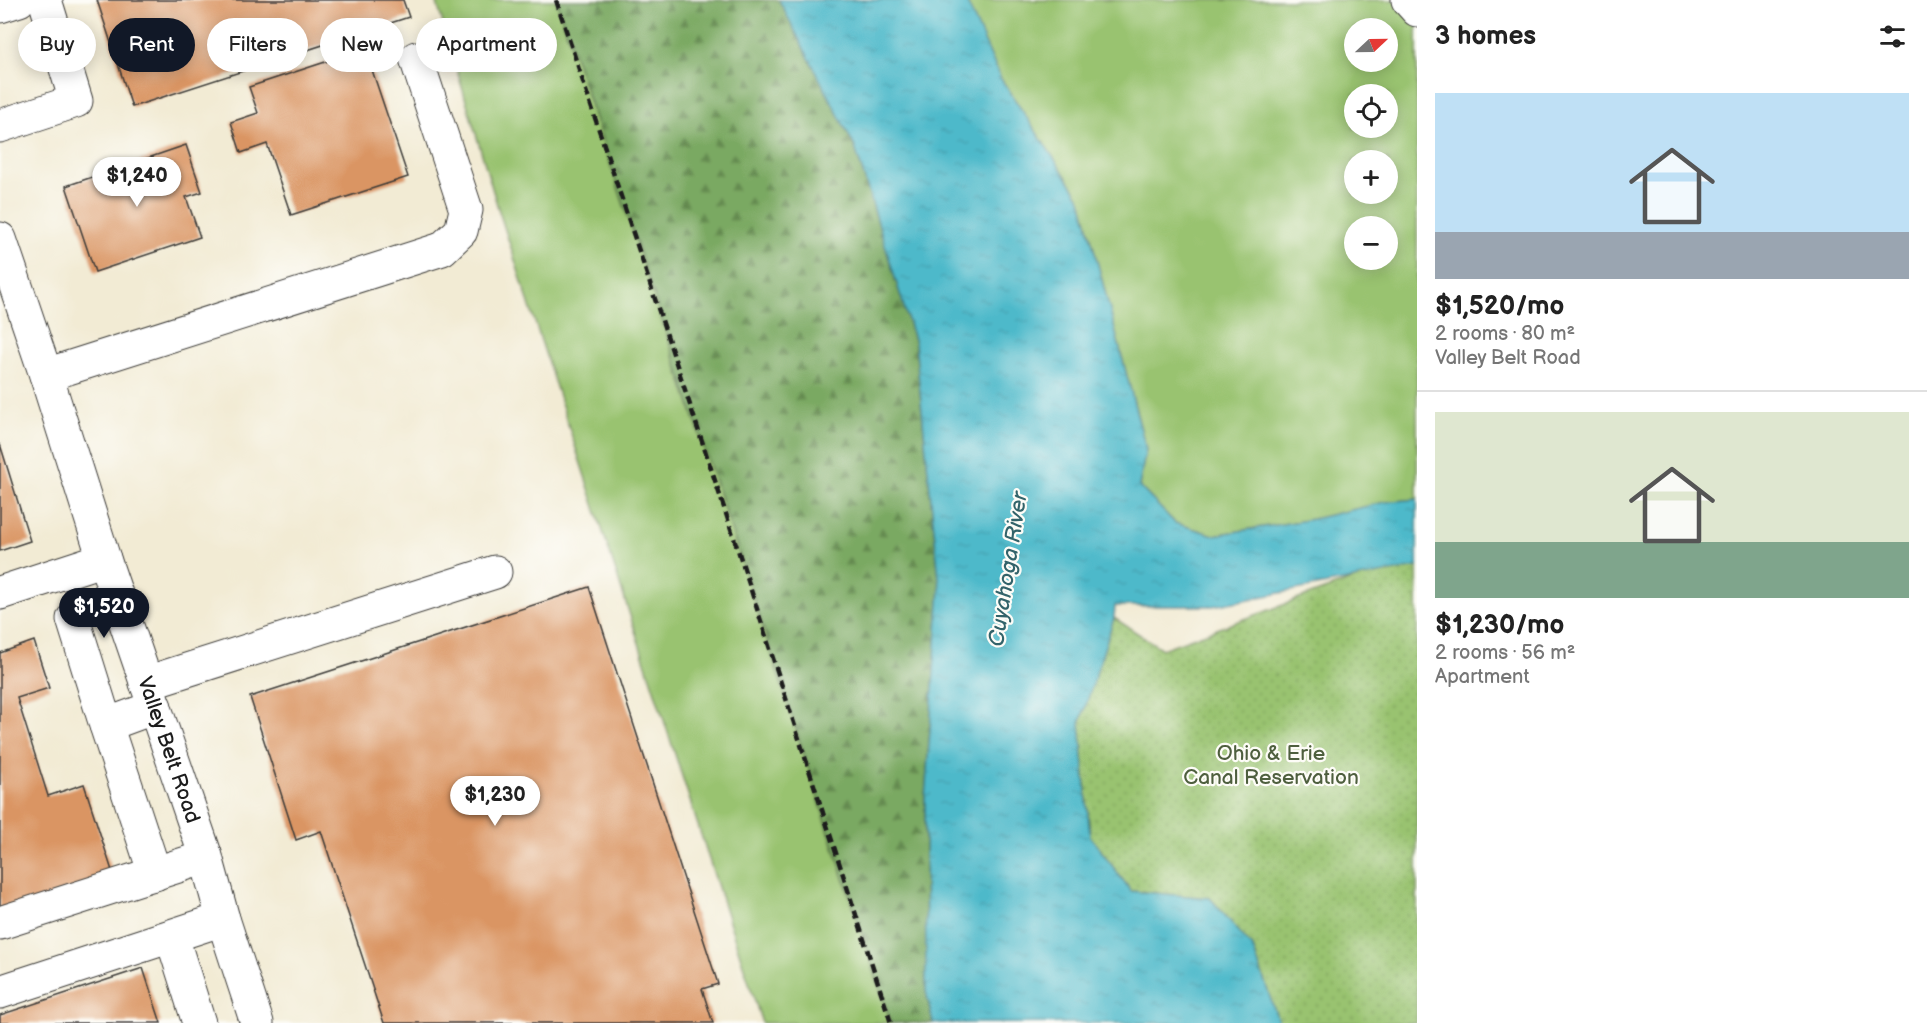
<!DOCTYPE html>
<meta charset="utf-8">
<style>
body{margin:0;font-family:"Balsamiq Sans",sans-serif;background:#f2f2f2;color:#222;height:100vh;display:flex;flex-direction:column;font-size:22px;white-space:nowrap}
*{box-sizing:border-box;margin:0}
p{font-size:20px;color:#767676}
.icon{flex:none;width:33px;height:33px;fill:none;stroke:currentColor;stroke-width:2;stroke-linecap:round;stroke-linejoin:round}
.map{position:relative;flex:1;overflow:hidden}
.side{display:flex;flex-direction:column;background:#fff;width:510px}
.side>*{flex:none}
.guide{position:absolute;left:18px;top:18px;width:570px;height:54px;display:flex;gap:12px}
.needle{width:39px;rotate:68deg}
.buttons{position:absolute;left:1344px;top:18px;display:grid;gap:12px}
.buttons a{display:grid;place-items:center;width:54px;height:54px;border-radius:50%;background:#fff;box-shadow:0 3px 15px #0003;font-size:30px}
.price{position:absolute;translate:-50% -51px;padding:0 14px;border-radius:21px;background:#fff;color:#222;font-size:20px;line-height:39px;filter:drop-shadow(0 2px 3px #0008)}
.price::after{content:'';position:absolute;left:50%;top:36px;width:18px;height:14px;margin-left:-9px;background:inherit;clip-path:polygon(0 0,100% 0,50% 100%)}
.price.current{background:#111827;color:#fff}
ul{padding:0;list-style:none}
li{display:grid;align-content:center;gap:12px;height:318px;padding:0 18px}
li+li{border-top:2px solid #e0e0e0}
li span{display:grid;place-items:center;height:186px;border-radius:0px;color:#555}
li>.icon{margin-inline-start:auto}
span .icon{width:108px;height:108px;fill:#fffc;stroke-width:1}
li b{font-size:26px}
h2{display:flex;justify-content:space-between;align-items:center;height:72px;padding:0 18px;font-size:26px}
.tag{padding:0 21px;border-radius:27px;background:#fff;box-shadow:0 3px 15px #0003;font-size:21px;line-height:54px}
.tag.current{background:#111827;color:#fff}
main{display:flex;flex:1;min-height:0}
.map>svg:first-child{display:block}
.green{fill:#99c370;stroke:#5a7046;stroke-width:1.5;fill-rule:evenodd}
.forest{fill:url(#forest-firs);stroke:#4b623f;stroke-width:1.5}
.park{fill:url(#park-dots);stroke:#5a7046;stroke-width:1.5}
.water{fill:url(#water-ripples);stroke:#356a73;stroke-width:1.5}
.building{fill:#da9564}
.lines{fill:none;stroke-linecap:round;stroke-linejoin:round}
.minor-casing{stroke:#3c3b38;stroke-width:35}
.minor{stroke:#fff;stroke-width:33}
.rail{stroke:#1c1c1c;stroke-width:4.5;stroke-dasharray:9 4.5;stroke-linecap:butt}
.labels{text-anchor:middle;stroke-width:4.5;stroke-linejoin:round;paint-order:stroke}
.street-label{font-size:21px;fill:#1c1c1c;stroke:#fdfcf7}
.park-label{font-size:21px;fill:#4e5f3e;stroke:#fdfcf7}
.water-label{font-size:22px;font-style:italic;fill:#32636a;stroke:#fdfcf7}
</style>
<main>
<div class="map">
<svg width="1417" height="1023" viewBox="0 0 1417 1023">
<defs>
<pattern id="forest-firs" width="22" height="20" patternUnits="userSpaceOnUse" patternTransform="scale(1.5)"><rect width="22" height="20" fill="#7aa962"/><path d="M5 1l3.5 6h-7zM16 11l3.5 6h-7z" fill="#638950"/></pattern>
<pattern id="park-dots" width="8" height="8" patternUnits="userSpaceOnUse" patternTransform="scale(1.5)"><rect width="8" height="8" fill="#99c370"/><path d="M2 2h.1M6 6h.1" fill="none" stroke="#83a760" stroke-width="1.8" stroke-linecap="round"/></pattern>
<pattern id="water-ripples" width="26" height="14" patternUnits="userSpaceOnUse" patternTransform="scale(1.5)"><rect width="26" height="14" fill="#4eb9ca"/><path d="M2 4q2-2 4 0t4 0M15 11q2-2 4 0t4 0" fill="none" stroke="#449ead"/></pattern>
</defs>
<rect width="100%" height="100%" fill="#fdfcf7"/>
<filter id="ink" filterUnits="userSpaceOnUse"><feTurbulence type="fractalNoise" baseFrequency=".0167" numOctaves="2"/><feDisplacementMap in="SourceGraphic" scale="12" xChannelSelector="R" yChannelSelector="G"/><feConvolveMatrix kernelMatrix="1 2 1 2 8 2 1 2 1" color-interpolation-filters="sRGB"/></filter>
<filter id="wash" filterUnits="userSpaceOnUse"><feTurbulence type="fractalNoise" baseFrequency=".008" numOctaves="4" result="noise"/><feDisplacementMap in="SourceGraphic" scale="24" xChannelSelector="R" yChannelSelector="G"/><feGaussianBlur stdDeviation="1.35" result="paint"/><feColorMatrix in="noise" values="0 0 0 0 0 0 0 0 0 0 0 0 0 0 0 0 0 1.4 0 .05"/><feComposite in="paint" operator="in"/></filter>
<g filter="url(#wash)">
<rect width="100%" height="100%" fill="#f2ebd4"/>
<g class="green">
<path d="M436,0H556L737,547L891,1023H762L498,208Z"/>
<path d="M966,0H1417V499L1385,502L1313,519L1214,535L1175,523L1139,486L1146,449L1081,199L1001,79ZM1354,28H1388V62H1354ZM1354,94H1388V128H1354ZM1354,160H1388V194H1354ZM1354,226H1388V260H1354Z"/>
</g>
<path class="forest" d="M556,0H779L855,147L915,343L940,588L925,799L926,991L933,1023H891L737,547Z"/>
<path class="park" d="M1398,563L1417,566V1023H1279L1253,948L1210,898L1131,891L1090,836L1080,723L1114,618L1162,649Z"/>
<path class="water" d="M779,0H966L1001,79L1081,199L1146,449L1139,486L1175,523L1214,535L1313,519L1385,502L1417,499V567L1213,606H1115L1114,618L1080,723L1090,836L1131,891L1210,898L1253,948L1279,1023H933L926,991L925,799L940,588L915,343L855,147Z"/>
<g id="blocks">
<g class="building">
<path d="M97,0H403L409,17L132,107Z"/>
<path d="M365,49L408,177L291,215L267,144L241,153L231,122L258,113L249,87Z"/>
<path d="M186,145L202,192L186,197L200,237L95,272L66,186Z"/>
<path d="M0,444L30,541L0,551Z"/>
<path d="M589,587L718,984L702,989L713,1023H384L321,831L296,840L250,697Z"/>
<path d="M34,641L49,688L17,698L48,796L84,784L114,877L0,913V653Z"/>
<path d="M143,968L161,1023H0V1015Z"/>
</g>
</g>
</g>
<g filter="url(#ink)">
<use href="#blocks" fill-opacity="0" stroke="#3c3b38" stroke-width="1.5"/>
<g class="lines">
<defs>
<g id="minor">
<path d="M1408,0L1417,10"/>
<path d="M0,6L19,0"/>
<path d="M0,126L76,101L45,0"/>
<path id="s1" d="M0,239L46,375L104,559L206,857L223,919L257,1023"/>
<path d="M46,375L442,249L461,231L466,210L416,58"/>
<path d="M0,593L104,559"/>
<path d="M73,619L106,725L155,707"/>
<path d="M146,683L495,572"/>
<path d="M106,725L155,874"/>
<path d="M0,923L206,857"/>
<path d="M172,937L199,1023"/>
<path d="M0,992L223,919"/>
</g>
</defs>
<use href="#minor" class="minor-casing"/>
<use href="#minor" class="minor"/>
<path class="rail" d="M556,0L737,547L891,1023"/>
</g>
</g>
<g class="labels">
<g class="street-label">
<text dy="7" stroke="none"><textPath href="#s1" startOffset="538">Valley Belt Road</textPath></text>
</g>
<g class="park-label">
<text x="1271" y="760">Ohio &amp; Erie<tspan x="1271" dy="24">Canal Reservation</tspan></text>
</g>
<g class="water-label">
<text transform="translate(1007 569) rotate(-81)" y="8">Cuyahoga River</text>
</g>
</g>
</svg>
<div class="buttons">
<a><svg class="needle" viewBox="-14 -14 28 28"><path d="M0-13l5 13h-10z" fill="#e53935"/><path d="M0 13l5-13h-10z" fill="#767676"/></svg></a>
<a><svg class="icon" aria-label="locate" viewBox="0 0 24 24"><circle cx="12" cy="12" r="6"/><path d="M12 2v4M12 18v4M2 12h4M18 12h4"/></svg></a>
<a>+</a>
<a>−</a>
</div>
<b class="price" style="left:137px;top:208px">$1,240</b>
<b class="price current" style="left:104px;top:639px">$1,520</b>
<b class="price" style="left:495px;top:827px">$1,230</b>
<div class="guide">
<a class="tag">Buy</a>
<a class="tag current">Rent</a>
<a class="tag">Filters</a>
<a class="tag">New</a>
<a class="tag">Apartment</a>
</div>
</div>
<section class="side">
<h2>3 homes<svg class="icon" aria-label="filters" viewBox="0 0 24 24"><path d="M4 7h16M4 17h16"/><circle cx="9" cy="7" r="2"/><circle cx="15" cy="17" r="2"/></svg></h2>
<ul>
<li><span style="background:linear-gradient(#bfe0f5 75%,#9aa5b1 0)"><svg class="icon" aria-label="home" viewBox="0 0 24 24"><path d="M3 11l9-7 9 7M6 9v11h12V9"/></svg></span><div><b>$1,520/mo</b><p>2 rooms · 80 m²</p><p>Valley Belt Road</p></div></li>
<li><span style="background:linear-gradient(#dfe7d0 70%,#7fa58c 0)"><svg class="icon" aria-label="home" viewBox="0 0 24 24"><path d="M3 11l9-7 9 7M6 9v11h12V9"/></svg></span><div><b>$1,230/mo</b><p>2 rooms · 56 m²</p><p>Apartment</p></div></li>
</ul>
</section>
</main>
